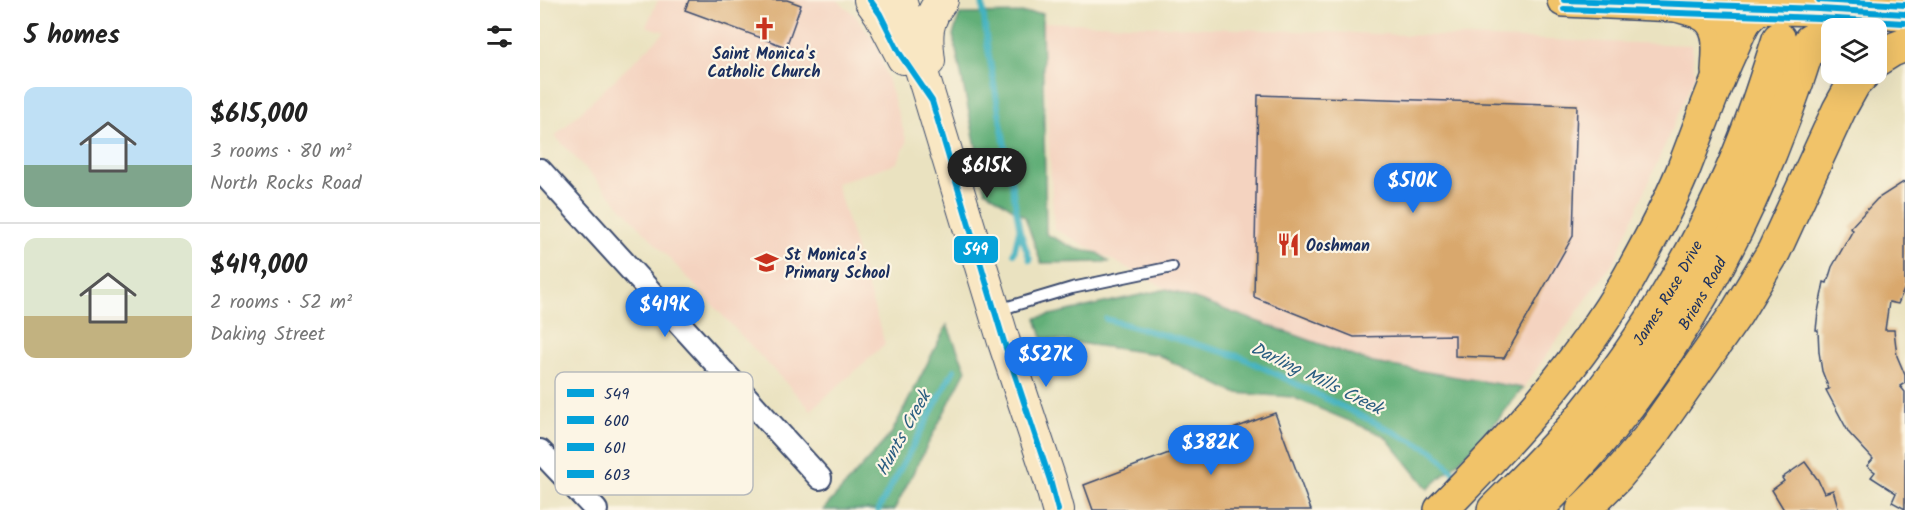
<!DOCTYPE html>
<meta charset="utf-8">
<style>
body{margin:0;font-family:Kalam,sans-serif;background:#f6f6f6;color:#222;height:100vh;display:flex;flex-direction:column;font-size:22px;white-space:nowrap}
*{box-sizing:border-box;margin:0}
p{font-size:20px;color:#767676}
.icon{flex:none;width:33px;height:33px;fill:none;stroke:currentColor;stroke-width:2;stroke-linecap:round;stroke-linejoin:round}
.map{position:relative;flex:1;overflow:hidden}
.sheet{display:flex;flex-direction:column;background:#fff;width:540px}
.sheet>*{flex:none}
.fabs{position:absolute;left:1281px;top:18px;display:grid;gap:12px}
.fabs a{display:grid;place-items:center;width:66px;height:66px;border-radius:12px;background:#fff;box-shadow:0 6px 24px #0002;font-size:30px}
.price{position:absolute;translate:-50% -51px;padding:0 14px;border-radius:21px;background:#1a73e8;color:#fff;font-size:20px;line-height:39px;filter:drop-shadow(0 2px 3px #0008)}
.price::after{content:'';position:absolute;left:50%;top:36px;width:18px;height:14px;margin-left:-9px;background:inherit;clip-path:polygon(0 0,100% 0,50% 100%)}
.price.selected{background:#222;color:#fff}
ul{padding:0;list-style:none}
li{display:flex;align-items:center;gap:18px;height:150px;padding:0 24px}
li+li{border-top:2px solid #e0e0e0}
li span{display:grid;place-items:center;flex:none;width:168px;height:120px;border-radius:12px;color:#555}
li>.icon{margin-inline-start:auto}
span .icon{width:72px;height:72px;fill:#fffc;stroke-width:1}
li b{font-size:26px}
h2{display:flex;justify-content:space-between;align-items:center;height:72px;padding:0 24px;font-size:26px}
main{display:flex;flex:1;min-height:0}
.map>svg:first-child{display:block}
.built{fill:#f4d3c0}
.forest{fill:#62af78;stroke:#3e6f6b;stroke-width:1.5}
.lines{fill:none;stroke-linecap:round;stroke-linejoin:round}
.stream{stroke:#44b2c0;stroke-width:6}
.building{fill:#d9a86d}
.lane-casing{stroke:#3a4a6d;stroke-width:14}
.street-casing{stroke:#3a4a6d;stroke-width:26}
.secondary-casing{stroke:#3a4a6d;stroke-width:34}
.primary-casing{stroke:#3a4a6d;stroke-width:36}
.highway-casing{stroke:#3a4a6d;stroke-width:36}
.lane{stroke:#fff;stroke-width:10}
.street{stroke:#fff;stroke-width:22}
.secondary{stroke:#f9e7c3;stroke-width:32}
.primary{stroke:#f1c369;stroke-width:33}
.highway{stroke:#f1c369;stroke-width:33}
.bus-1-casing{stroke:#fcf5e5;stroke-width:10}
.bus-2-casing{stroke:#fcf5e5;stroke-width:10}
.bus-3-casing{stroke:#fcf5e5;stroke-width:10}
.bus-4-casing{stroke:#fcf5e5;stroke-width:10}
.bus-1{stroke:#04a1d9;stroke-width:6}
.bus-2{stroke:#04a1d9;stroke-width:6}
.bus-3{stroke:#04a1d9;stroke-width:6}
.bus-4{stroke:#04a1d9;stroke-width:6}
.labels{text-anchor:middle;stroke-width:4.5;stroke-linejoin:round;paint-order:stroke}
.poi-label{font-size:16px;font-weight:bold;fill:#1b2f5e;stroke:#fcf5e5;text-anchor:start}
.street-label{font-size:16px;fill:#1b2f5e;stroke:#fcf5e5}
.water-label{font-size:18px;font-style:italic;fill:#295d80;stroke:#fcf5e5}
.key{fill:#fcf5e5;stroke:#b8babc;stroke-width:1.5}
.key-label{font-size:16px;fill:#1b2f5e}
.line-badge{stroke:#fcf5e5;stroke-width:2}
.badge-label{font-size:16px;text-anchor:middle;font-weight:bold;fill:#fff}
</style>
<main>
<section class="sheet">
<h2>5 homes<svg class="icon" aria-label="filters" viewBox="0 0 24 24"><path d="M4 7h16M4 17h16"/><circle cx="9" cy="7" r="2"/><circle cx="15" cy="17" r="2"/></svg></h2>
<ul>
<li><span style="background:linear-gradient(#bfe0f5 65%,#7fa58c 0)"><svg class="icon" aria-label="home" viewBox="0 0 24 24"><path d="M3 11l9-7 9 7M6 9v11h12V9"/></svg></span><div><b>$615,000</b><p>3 rooms · 80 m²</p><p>North Rocks Road</p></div></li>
<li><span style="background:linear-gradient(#dfe7d0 65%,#c2b280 0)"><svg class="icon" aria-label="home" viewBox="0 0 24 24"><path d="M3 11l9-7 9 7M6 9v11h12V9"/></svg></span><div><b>$419,000</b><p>2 rooms · 52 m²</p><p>Daking Street</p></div></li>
</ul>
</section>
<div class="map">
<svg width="1365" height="510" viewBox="0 0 1365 510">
<rect width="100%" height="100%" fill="#fcf5e5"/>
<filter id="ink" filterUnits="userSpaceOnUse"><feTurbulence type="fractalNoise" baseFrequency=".0167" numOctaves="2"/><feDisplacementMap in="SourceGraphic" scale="12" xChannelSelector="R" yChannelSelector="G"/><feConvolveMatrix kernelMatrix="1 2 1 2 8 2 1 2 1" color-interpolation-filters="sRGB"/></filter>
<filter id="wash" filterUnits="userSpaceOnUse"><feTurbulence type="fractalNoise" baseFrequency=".008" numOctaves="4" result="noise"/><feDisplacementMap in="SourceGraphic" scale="24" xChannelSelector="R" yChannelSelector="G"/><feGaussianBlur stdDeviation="1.35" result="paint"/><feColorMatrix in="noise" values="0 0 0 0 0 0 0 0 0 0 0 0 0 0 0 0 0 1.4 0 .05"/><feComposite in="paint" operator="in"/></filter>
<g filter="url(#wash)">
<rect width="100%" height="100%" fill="#eae2c0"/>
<g class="built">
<path d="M118,0H297L315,15L336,43L367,142L357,163L296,183L345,344L271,410L15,136L125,32L106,26Z"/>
<path d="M502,22L1152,45L1155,75L1076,258L983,388L833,363L627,289L514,229Z"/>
</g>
<g class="forest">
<path d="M503,13L502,22L506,234L536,249L558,253L569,262L501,263L485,217L445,190L413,35L420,14Z"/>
<path d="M627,289L833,363L983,388L940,442L888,489L845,436L752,397L695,393L616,354L502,338L496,318Z"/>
<path d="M407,325L426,370L354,510H283L351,434Z"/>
</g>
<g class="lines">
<g class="stream">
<path d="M442,0L447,44L480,231L490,260"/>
<path d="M474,253L479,231"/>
<path d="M566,319L701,357L895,452L920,479"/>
<path d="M338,510L414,370"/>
</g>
</g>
<g id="blocks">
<g class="building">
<path d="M149,0H247L261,5L246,47L145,10Z"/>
<path d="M718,95L1037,105L1033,236L964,358L915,356V335L814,337L714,297Z"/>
<path d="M1365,181V287L1358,304L1349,302L1345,330H1354L1357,356L1365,375V383L1360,386L1365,392V509L1352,502L1356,493L1331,477L1335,472L1327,466L1333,459L1309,433L1286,390L1289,389L1282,371L1279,352L1278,330H1276L1278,312L1284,282L1287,283L1292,267L1313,230L1310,228L1337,199Z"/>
<path d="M735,413L771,510H553L544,485Z"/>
<path d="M1265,462L1278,480L1284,493L1293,490L1299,510H1244L1232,490L1244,481L1242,478Z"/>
</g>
</g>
</g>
<g filter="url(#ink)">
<use href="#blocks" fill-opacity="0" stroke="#3a4a6d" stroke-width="1.5"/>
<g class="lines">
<defs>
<path id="lane" d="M458,310L532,288L632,267"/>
<g id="street">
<path d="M0,170L280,478"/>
<path d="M0,451L56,510"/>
</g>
<g id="secondary">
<path d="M330,0L340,14L363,58"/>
<path d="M360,0L464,342L510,480L518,510"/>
<path d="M389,61C386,36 385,21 402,0"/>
</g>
<path id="primary" d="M1024,0L1137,5L1279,9L1365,14"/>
<g id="highway">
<path d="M1137,5C1145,8 1154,9 1161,13C1184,23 1179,51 1178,71"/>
<path d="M1279,9L1292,34"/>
<path d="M1336,60L1352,50L1365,45"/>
<path d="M901,510C971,439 1039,365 1089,278C1108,244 1127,209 1142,173C1158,133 1171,93 1189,54C1194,44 1198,32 1204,22C1208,15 1215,11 1221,6"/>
<path id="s1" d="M954,510C984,480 1015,450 1042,417C1103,341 1154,257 1193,168C1211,127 1225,83 1239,39"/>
<path id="s2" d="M996,510C1131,376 1214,221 1270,41"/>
<path d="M1043,510L1077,476L1109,438L1196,314L1234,251L1299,110L1314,83L1323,74"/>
</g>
</defs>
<use href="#lane" class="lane-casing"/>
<use href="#street" class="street-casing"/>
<use href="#secondary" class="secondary-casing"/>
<use href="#primary" class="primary-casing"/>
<use href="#highway" class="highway-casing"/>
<use href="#lane" class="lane"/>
<use href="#street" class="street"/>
<use href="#secondary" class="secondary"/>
<use href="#primary" class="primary"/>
<use href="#highway" class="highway"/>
<defs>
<path id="bus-1" d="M330,0L340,14L360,54L392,101L464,342L510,480L518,510"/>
<path id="bus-2" d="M1024,0L1279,9L1365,14"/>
<path id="bus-3" d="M1024,9L1279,18L1364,23"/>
<path id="bus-4" d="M1279,0L1365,5"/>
</defs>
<use href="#bus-1" class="bus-1-casing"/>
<use href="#bus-2" class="bus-2-casing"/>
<use href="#bus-3" class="bus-3-casing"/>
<use href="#bus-4" class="bus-4-casing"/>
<use href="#bus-1" class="bus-1"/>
<use href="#bus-2" class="bus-2"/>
<use href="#bus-3" class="bus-3"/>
<use href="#bus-4" class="bus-4"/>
</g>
</g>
<defs>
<symbol id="church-bare" viewBox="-9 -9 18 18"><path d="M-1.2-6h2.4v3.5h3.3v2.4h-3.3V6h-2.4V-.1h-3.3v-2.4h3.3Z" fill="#c8321e" stroke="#fcf5e5" stroke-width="2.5" paint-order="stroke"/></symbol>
<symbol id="restaurant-bare" viewBox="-9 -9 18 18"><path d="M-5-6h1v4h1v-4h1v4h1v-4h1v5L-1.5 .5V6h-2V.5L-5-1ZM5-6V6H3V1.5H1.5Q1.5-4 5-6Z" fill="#c8321e" stroke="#fcf5e5" stroke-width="2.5" paint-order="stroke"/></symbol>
<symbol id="school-bare" viewBox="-9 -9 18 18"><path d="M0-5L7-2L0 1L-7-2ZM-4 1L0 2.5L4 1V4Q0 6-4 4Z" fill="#c8321e" stroke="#fcf5e5" stroke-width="2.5" paint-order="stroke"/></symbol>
</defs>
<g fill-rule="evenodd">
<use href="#church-bare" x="208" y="12" width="33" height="33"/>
<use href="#restaurant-bare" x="732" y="228" width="33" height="33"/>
<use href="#school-bare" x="210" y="246" width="33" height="33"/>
</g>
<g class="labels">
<g class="poi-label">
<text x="224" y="59" text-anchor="middle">Saint Monica's<tspan x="224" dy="18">Catholic Church</tspan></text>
<text x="766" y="251">Ooshman</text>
<text x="245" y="260">St Monica's<tspan x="245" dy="18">Primary School</tspan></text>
</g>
<g class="street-label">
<text dy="6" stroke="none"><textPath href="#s1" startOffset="279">James Ruse Drive</textPath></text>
<text dy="6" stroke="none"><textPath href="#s2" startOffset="274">Briens Road</textPath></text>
</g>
<g class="water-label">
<text transform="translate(777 378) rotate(26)" y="6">Darling Mills Creek</text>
<text transform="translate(363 433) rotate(-61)" y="6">Hunts Creek</text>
</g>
</g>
<rect x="15" y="372" width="198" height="123" rx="9" class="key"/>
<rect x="27" y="389" width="27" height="8" fill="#04a1d9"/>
<rect x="27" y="416" width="27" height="8" fill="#04a1d9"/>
<rect x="27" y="443" width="27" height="8" fill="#04a1d9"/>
<rect x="27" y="470" width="27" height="8" fill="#04a1d9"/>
<g class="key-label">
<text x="64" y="399">549</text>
<text x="64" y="426">600</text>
<text x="64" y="453">601</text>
<text x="64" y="480">603</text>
</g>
<rect class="line-badge" x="413" y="235" width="46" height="29" rx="6" fill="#04a1d9"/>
<g class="badge-label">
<text x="436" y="255">549</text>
</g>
</svg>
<div class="fabs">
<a><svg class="icon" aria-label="layers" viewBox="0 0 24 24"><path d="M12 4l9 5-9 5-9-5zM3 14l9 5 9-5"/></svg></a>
</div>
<b class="price selected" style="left:447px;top:199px">$615K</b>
<b class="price" style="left:873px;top:214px">$510K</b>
<b class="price" style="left:125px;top:338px">$419K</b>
<b class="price" style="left:506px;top:388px">$527K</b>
<b class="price" style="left:671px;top:476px">$382K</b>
</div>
</main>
